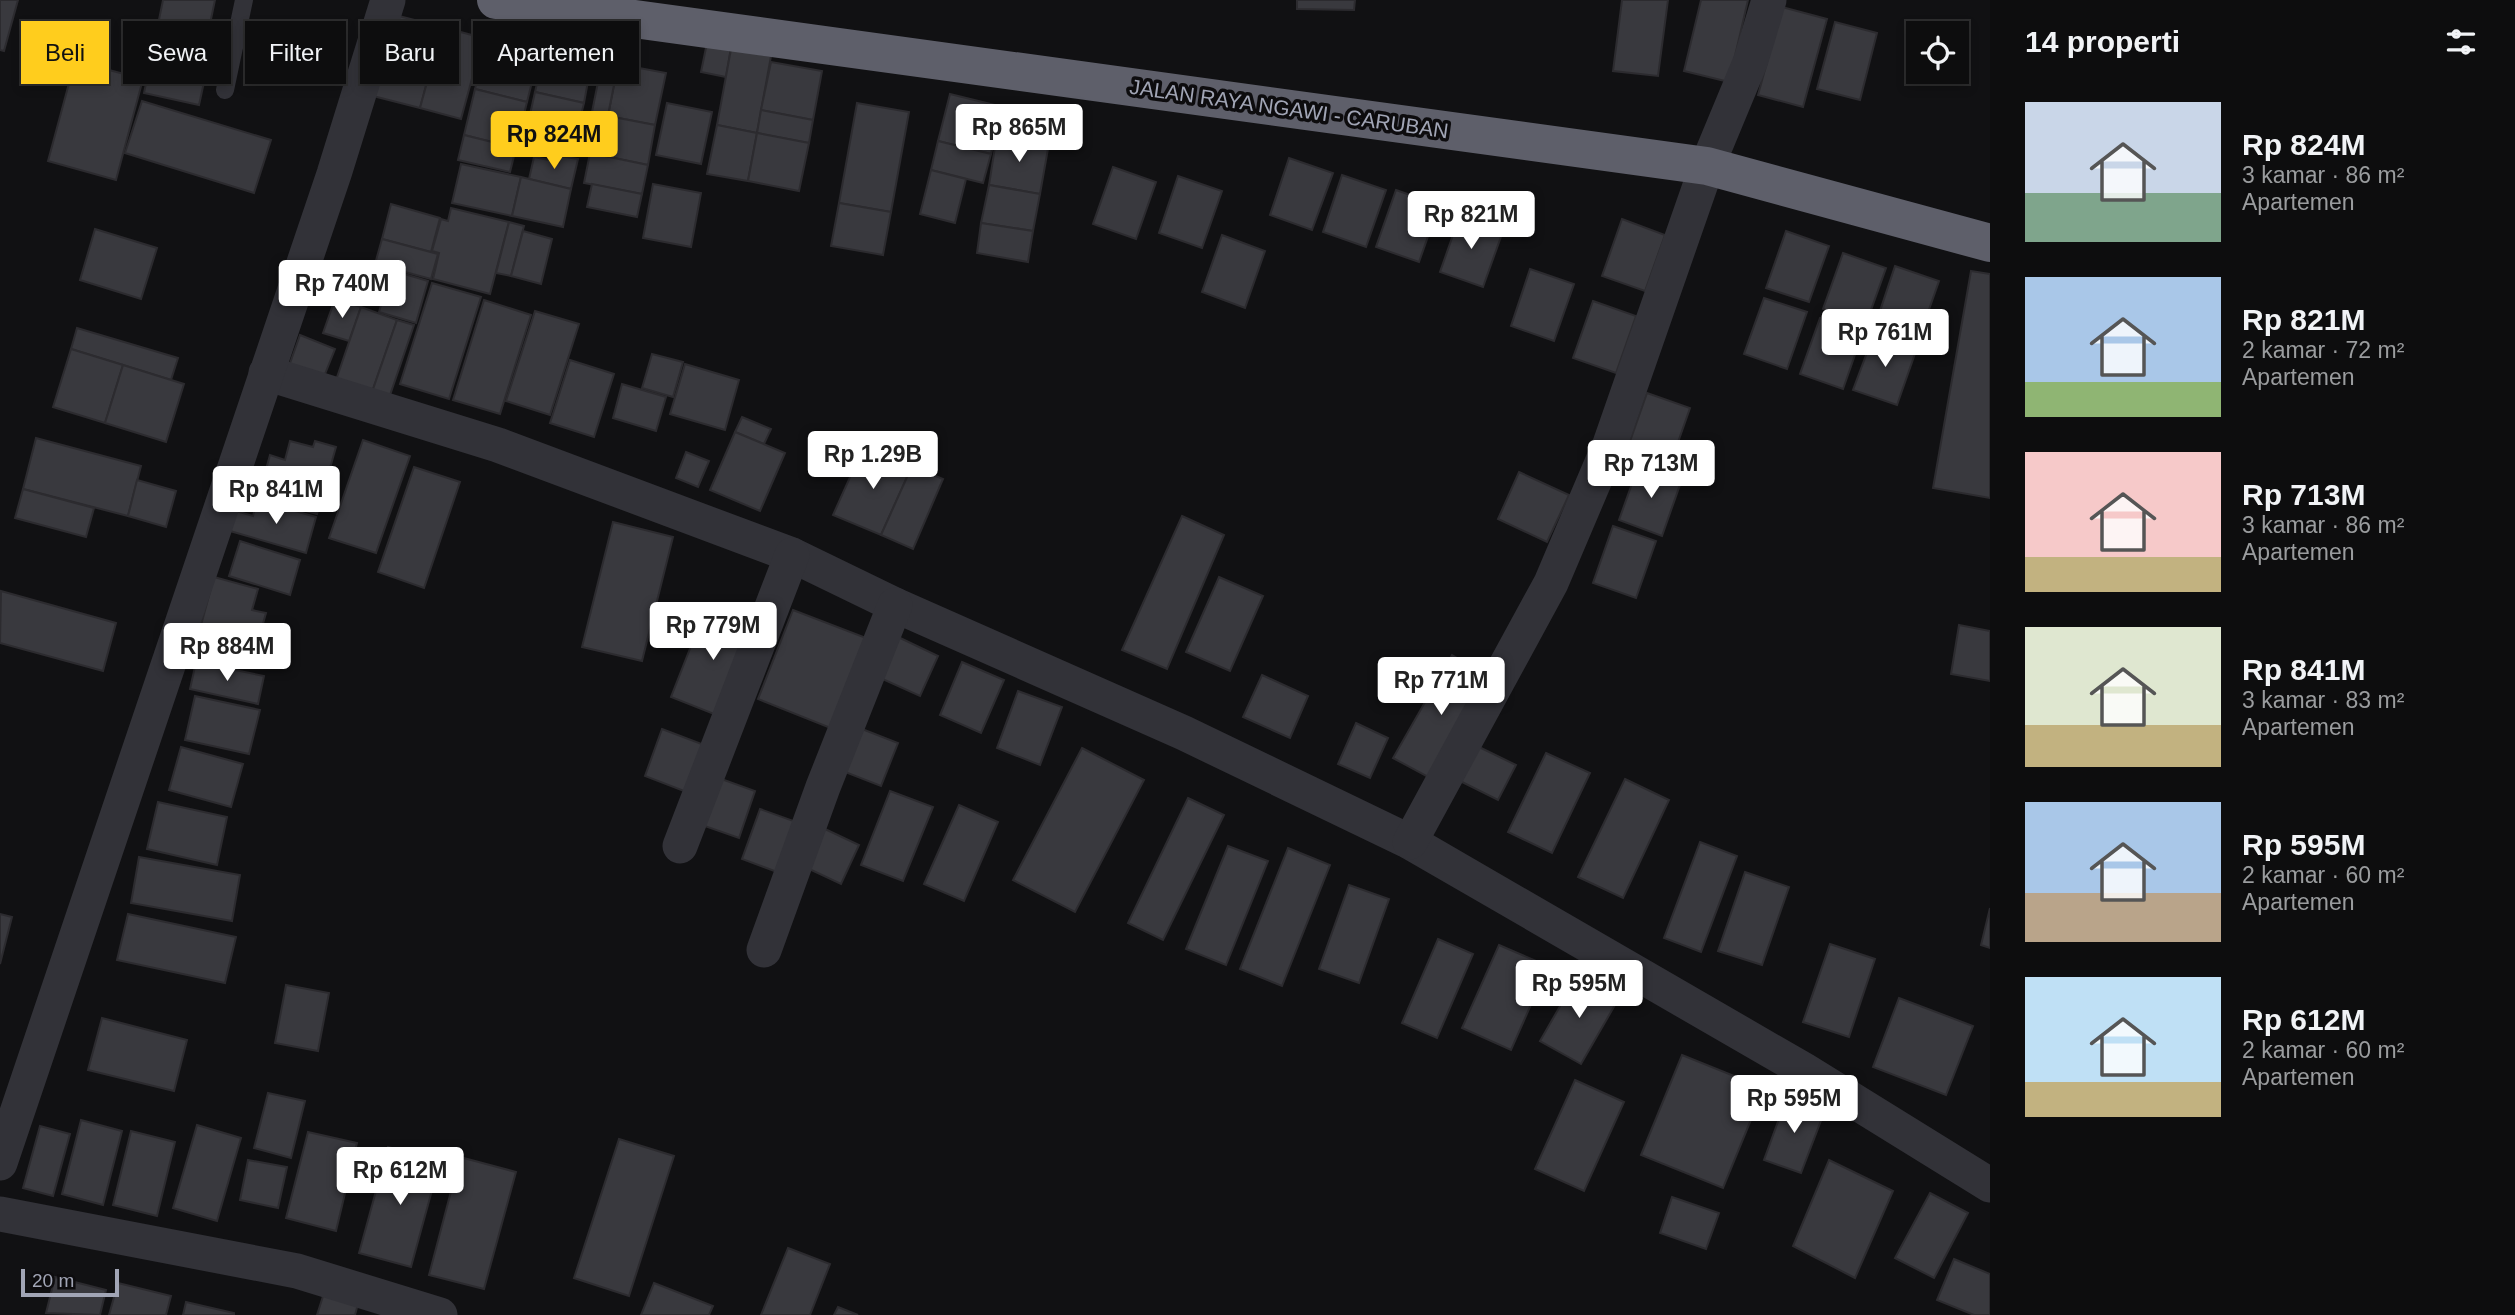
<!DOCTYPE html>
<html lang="id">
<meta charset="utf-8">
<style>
body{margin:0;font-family:Helvetica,sans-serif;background:#161617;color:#f1f3f6;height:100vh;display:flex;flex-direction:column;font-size:26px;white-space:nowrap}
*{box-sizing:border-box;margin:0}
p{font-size:23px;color:#9a9c9e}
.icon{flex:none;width:38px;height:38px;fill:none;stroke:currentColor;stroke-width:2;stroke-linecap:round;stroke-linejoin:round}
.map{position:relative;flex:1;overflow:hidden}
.side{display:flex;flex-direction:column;background:#0d0d0e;width:525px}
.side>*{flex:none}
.top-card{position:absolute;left:21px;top:21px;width:665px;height:63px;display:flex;gap:14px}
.buttons{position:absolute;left:1906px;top:21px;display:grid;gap:14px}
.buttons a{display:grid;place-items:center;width:63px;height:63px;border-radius:0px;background:#0d0d0e;box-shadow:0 4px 10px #0003,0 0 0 2px #2d2d2e;font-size:35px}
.scale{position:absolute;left:21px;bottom:18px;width:98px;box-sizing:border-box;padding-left:7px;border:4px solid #a1a5b5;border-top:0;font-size:19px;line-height:24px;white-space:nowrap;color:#a1a5b5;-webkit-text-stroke:5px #0d0c0e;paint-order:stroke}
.price{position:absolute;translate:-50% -60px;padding:0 16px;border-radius:7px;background:#fff;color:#222;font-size:23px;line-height:46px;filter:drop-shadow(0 2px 4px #0008)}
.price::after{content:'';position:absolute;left:50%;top:42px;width:21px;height:16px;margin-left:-10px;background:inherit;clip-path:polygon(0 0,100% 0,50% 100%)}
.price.selected{background:#ffcd1d;color:#111}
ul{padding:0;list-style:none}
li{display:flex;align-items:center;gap:21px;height:175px;padding:0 35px}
li span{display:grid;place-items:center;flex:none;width:196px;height:140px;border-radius:0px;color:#555}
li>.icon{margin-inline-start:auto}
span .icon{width:84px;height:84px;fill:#fffc;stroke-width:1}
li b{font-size:30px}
h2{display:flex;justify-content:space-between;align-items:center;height:84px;padding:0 35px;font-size:30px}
.tag{padding:0 24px;border-radius:0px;background:#0d0d0e;box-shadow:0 4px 10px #0003,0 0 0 2px #2d2d2e;font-size:24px;line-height:63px}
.tag.selected{background:#ffcd1d;color:#111}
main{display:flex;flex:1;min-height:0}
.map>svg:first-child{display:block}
.building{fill:#39393e;stroke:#2c2b2f;stroke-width:2}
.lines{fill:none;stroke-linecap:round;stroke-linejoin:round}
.lane{stroke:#323238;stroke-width:18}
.street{stroke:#323238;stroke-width:35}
.highway{stroke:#5e5f6a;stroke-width:38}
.labels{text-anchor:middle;stroke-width:7;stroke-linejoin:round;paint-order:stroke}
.street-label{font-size:21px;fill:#a1a5b5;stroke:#0d0c0e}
</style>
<main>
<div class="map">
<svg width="1990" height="1315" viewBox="0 0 1990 1315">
<rect width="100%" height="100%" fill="#111113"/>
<g class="building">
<path d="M0,0H18L4,51L0,50Z"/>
<path d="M163,0H215L200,72L206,73L199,105L144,93Z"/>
<path d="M1297,0H1355L1354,10L1297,9Z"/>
<path d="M1622,0H1668L1658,76L1613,71Z"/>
<path d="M1701,0H1748L1729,82L1684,71Z"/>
<path d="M1782,7L1827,19L1803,107L1758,95Z"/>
<path d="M395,15L442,27L420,108L373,96Z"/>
<path d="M552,17L601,28L589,76L541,66Z"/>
<path d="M1835,22L1877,33L1860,100L1817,89Z"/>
<path d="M442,27L483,38L461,119L420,108Z"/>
<path d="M488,37L540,50L527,102L475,89Z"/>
<path d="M708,38L732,42L726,77L701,72Z"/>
<path d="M731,49L771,56L757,133L717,125Z"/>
<path d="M75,61L143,79L116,180L48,161Z"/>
<path d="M771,62L822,71L813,120L761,110Z"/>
<path d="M618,64L666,73L655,125L608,116Z"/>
<path d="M541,66L589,76L584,103L535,92Z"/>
<path d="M600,72L616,75L600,155L584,152Z"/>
<path d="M475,89L527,102L516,148L464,135Z"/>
<path d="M535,92L584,103L571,156L523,146Z"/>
<path d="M950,94L1003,107L991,154L938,141Z"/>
<path d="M142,101L271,140L254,193L125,153Z"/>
<path d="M667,103L712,112L701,164L656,155Z"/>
<path d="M857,103L909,112L891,212L839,203Z"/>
<path d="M761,110L813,120L809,143L757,133Z"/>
<path d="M608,116L655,125L648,165L600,155Z"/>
<path d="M717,125L757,133L748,181L707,174Z"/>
<path d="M757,133L809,143L799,191L748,181Z"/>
<path d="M997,134L1049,143L1040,194L989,185Z"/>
<path d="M464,135L516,148L510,172L458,160Z"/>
<path d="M938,141L991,154L983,183L931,170Z"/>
<path d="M590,153L648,165L642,194L584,183Z"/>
<path d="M560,156L578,159L571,189L529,179L534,157L559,162Z"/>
<path d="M1289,158L1333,173L1312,230L1270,215Z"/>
<path d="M461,164L521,177L512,216L452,203Z"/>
<path d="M1113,167L1156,182L1136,239L1093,224Z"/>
<path d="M931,170L966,179L955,223L920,214Z"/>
<path d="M1342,175L1386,190L1366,247L1323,232Z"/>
<path d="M1178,176L1222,191L1202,248L1159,233Z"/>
<path d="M521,177L571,189L563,227L512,216Z"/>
<path d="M592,184L642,194L637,217L587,207Z"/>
<path d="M653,184L701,193L691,247L643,238Z"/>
<path d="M989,185L1040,194L1033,231L981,223Z"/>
<path d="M1396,190L1439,205L1419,262L1376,247Z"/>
<path d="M839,203L891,212L883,255L831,246Z"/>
<path d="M391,204L440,218L431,252L382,239Z"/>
<path d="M451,208L509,222L490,294L433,279L439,253L432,251L441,219L448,221Z"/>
<path d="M1460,215L1503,231L1483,287L1440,272Z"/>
<path d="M1622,219L1665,235L1645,291L1602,276Z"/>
<path d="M509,222L524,226L511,276L496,273Z"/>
<path d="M981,223L1033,231L1028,262L977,253Z"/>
<path d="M95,229L157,248L141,299L80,280Z"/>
<path d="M523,231L552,239L541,284L511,276Z"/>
<path d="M1786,231L1829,246L1809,302L1766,288Z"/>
<path d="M1222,235L1265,251L1245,308L1202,292Z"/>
<path d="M382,239L438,254L431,279L375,264Z"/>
<path d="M1843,253L1886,268L1866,324L1823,309Z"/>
<path d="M1895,266L1939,281L1919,338L1876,323Z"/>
<path d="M1530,269L1574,284L1554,341L1511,326Z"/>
<path d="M391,270L428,281L416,323L379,312Z"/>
<path d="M1971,271L1990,274V498L1933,488Z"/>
<path d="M432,283L481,297L449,399L400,384Z"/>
<path d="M1764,298L1807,312L1787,369L1744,354Z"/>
<path d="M335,299L361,307L349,341L323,333Z"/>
<path d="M484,300L531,315L500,414L453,400Z"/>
<path d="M1593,301L1636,316L1616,373L1573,358Z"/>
<path d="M361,307L397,320L371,395L335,383Z"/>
<path d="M535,311L579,324L550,415L506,401Z"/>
<path d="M1820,318L1863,332L1843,389L1800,374Z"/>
<path d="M397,320L414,325L388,401L371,395Z"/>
<path d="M77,328L178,358L171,380L71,349Z"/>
<path d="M1874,334L1917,348L1897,405L1853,390Z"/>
<path d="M300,335L335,349L323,379L289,366Z"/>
<path d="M71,349L123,365L105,423L53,407Z"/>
<path d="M652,354L683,362L673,397L642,388Z"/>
<path d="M570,360L614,374L594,437L550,423Z"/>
<path d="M685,364L739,380L725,430L670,414Z"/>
<path d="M123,365L184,384L166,442L105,423Z"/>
<path d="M622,384L666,397L656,431L613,418Z"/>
<path d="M1647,393L1690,408L1670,465L1627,450Z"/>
<path d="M742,417L771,429L764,444L735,432Z"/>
<path d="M735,432L785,453L760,511L710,490Z"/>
<path d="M36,438L141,466L128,516L23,489Z"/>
<path d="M363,440L410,456L376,553L329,538Z"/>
<path d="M290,441L313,447L315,441L336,447L317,514L258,498L270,455L285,460Z"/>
<path d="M864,446L912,466L881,535L833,515Z"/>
<path d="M686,452L709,461L698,487L676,478Z"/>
<path d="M1639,464L1682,479L1662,536L1619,520Z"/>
<path d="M912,466L943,479L913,549L881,535Z"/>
<path d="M414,467L460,482L424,588L378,572Z"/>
<path d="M1519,472L1569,495L1547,542L1498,519Z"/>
<path d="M137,480L176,491L166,527L128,516Z"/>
<path d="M23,489L94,508L86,537L15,518Z"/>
<path d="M257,500L316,517L306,553L230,531L236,511L253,516Z"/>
<path d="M1182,516L1224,535L1167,669L1122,650Z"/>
<path d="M613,522L673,537L642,661L582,647Z"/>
<path d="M1613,526L1656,541L1636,598L1593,583Z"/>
<path d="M240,541L300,560L290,595L229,576Z"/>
<path d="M214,577L258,589L252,610L266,613L257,645L200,629Z"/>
<path d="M1219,577L1263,596L1230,671L1186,652Z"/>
<path d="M1,591L116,623L103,671L0,643Z"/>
<path d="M706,608L755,627L719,716L671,697Z"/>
<path d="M793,610L874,641L838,731L758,699Z"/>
<path d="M1959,625L1990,631V681L1951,674Z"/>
<path d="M896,636L938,656L920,696L878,677Z"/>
<path d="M1452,655L1488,676L1430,778L1393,758Z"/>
<path d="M196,662L264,676L258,704L190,689Z"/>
<path d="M962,662L1004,680L981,733L940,715Z"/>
<path d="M1262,675L1308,696L1290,738L1243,717Z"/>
<path d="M1018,691L1062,707L1040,765L997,748Z"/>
<path d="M195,696L260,710L249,754L185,740Z"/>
<path d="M1356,723L1388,738L1370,778L1338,764Z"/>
<path d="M662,729L707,746L689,793L645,776Z"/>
<path d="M862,729L898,743L881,786L845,772Z"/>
<path d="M1477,746L1516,765L1498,800L1460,781Z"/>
<path d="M181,747L243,764L231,807L169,790Z"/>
<path d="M1082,748L1144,780L1075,912L1013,880Z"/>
<path d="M1546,753L1590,773L1552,853L1508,832Z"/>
<path d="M713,776L755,791L739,838L696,823Z"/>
<path d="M1625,779L1669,800L1623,898L1578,877Z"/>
<path d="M890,791L933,807L903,881L861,865Z"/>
<path d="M1188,798L1224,815L1163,940L1128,923Z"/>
<path d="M158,802L227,817L217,865L147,849Z"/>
<path d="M959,805L998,822L964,901L924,884Z"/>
<path d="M760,809L802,824L785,875L742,859Z"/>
<path d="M825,829L859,845L841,884L807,868Z"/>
<path d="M1700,842L1737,856L1701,952L1664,938Z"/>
<path d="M1228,846L1268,861L1226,965L1186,949Z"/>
<path d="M1288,848L1330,865L1282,986L1240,969Z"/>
<path d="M139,857L240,875L232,921L131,903Z"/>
<path d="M1745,872L1789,887L1762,965L1718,951Z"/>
<path d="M1349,885L1389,899L1359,983L1319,969Z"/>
<path d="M1990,908V948L1981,945Z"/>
<path d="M0,914L12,917L0,964Z"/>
<path d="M128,914L236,937L225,983L117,960Z"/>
<path d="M1438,939L1473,954L1437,1038L1402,1023Z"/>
<path d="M1830,944L1875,959L1849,1037L1803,1022Z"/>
<path d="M1499,945L1548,966L1511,1050L1462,1028Z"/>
<path d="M1578,975L1619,998L1581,1064L1540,1041Z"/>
<path d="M286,985L329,993L318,1051L275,1043Z"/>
<path d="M1899,998L1973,1026L1946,1095L1873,1067Z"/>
<path d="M102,1018L187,1040L174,1091L88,1070Z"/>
<path d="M1682,1055L1764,1088L1723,1188L1641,1155Z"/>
<path d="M1575,1080L1624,1102L1584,1191L1535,1169Z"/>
<path d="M268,1093L305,1101L291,1158L254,1148Z"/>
<path d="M1787,1097L1825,1110L1801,1173L1764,1160Z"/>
<path d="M81,1120L122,1131L103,1205L62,1194Z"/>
<path d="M197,1125L241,1138L217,1221L173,1208Z"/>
<path d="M40,1126L70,1134L53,1196L23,1188Z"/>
<path d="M131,1131L175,1142L157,1216L113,1205Z"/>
<path d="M308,1132L357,1143L336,1231L286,1218Z"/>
<path d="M619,1139L674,1156L629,1296L574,1278Z"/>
<path d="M388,1147L440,1161L411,1267L359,1253Z"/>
<path d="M460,1157L516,1172L484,1289L429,1275Z"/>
<path d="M248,1160L287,1167L278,1208L240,1200Z"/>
<path d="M1829,1160L1893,1191L1855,1278L1793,1246Z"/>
<path d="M1930,1193L1968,1213L1934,1278L1895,1258Z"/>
<path d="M1672,1197L1719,1213L1706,1249L1660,1233Z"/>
<path d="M788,1248L830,1264L810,1315H761Z"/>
<path d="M1954,1259L1990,1274V1315H1974L1937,1300Z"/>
<path d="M55,1277L106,1290L100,1315L46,1313Z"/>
<path d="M118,1283L171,1296L166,1315H109Z"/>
<path d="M654,1283L713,1306L709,1315H641Z"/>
<path d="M324,1293L358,1304L355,1315H317Z"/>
<path d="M186,1302L234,1313V1315H183Z"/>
<path d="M838,1307L858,1315H834Z"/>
</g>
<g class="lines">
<path class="lane" d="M225,90L244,0"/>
<g class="street">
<path d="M266,373L498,445L792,555L895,605L1184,733L1410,842L1804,1070L1990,1185"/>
<path d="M1410,842L1551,583L1610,444L1707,166L1751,60L1769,0"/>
<path d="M680,846L792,555"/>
<path d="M764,950L823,787L895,605"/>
<path d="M0,1163L334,174L388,0"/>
<path d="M0,1214L297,1271L440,1315"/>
</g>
<path class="highway" d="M496,0L1707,166L1990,243"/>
</g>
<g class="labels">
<g class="street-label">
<text transform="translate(1289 109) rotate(8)" y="7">JALAN RAYA NGAWI - CARUBAN</text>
</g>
</g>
</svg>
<div class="buttons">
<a><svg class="icon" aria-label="locate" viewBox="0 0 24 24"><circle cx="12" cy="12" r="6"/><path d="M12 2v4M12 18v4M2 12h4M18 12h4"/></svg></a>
</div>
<div class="scale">20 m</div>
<b class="price" style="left:1019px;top:164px">Rp 865M</b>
<b class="price selected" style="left:554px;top:171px">Rp 824M</b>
<b class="price" style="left:1471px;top:251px">Rp 821M</b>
<b class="price" style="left:342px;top:320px">Rp 740M</b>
<b class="price" style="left:1885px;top:369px">Rp 761M</b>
<b class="price" style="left:873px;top:491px">Rp 1.29B</b>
<b class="price" style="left:1651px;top:500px">Rp 713M</b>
<b class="price" style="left:276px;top:526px">Rp 841M</b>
<b class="price" style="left:713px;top:662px">Rp 779M</b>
<b class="price" style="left:227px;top:683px">Rp 884M</b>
<b class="price" style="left:1441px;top:717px">Rp 771M</b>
<b class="price" style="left:1579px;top:1020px">Rp 595M</b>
<b class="price" style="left:1794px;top:1135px">Rp 595M</b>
<b class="price" style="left:400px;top:1207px">Rp 612M</b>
<div class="top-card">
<a class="tag selected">Beli</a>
<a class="tag">Sewa</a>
<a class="tag">Filter</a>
<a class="tag">Baru</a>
<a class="tag">Apartemen</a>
</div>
</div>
<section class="side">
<h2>14 properti<svg class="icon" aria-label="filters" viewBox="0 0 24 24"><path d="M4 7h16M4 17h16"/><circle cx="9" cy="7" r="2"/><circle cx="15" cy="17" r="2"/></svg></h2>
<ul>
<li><span style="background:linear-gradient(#c9d6e8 65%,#7fa58c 0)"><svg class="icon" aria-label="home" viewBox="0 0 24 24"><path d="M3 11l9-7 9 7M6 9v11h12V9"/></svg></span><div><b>Rp 824M</b><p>3 kamar · 86 m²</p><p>Apartemen</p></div></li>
<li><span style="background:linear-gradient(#a9c7e8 75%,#8fb573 0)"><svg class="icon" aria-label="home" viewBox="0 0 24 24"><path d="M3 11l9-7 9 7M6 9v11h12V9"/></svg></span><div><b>Rp 821M</b><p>2 kamar · 72 m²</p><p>Apartemen</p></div></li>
<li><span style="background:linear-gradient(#f6c9c9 75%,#c2b280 0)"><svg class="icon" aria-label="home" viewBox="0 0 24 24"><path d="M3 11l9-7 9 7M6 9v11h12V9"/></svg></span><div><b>Rp 713M</b><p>3 kamar · 86 m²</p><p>Apartemen</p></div></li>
<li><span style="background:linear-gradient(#dfe7d0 70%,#c2b280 0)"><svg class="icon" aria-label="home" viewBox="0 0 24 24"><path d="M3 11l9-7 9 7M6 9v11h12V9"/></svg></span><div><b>Rp 841M</b><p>3 kamar · 83 m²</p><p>Apartemen</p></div></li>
<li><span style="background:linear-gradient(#a9c7e8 65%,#b9a48a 0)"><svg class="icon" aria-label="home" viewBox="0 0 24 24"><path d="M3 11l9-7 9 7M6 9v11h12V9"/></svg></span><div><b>Rp 595M</b><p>2 kamar · 60 m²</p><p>Apartemen</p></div></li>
<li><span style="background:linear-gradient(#bfe0f5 75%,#c2b280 0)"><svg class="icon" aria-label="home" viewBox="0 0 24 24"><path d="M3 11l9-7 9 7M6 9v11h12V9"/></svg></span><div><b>Rp 612M</b><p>2 kamar · 60 m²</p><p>Apartemen</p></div></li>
</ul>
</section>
</main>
